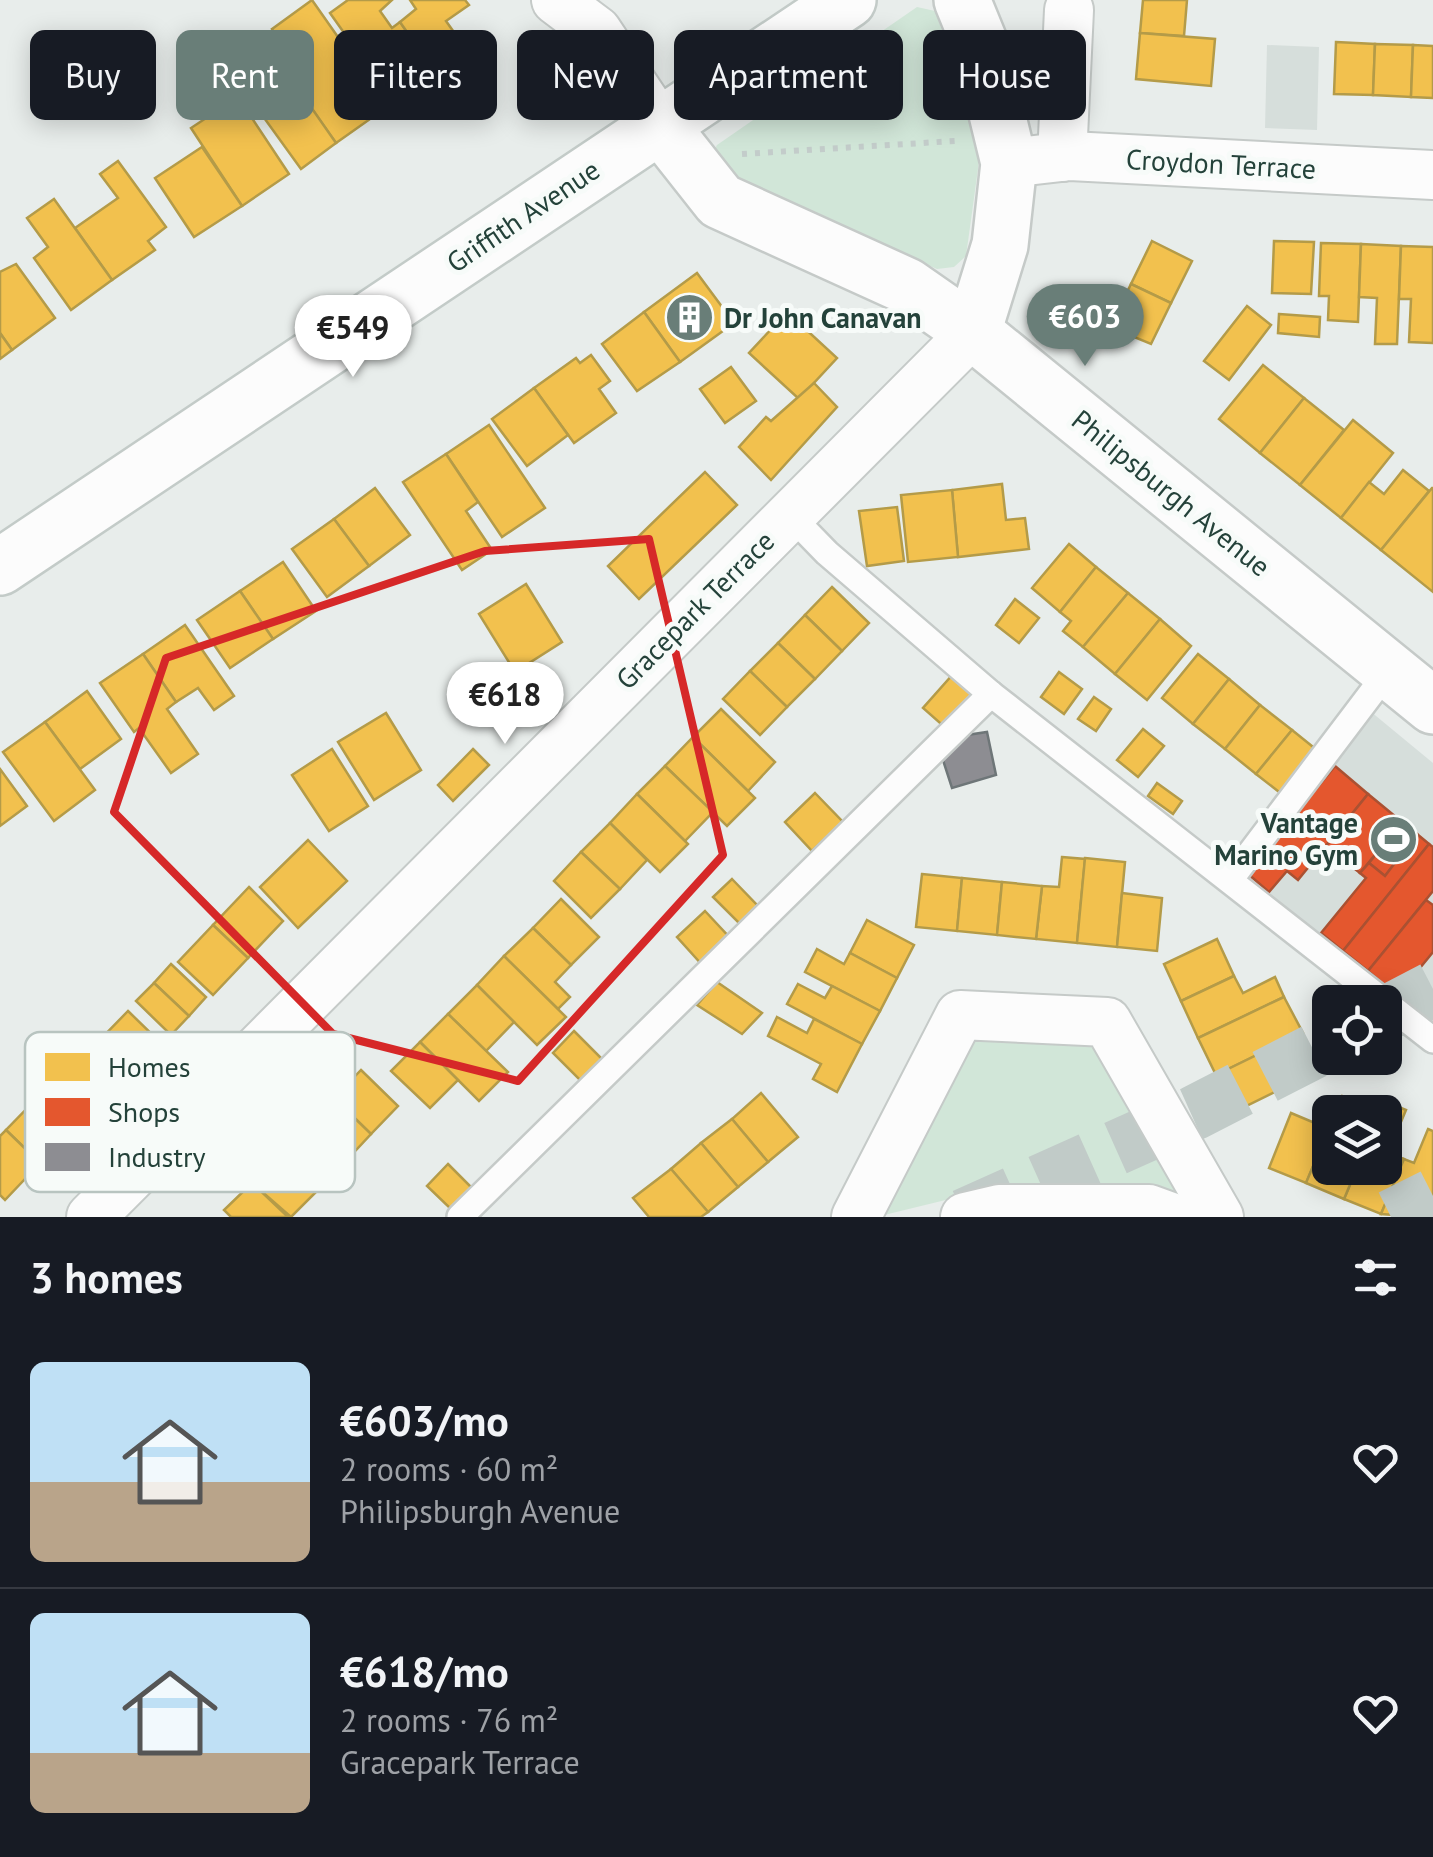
<!DOCTYPE html>
<meta charset="utf-8">
<style>
body{margin:0;font-family:"PT Sans",sans-serif;background:#242831;color:#f1f3f6;height:100vh;display:flex;flex-direction:column;font-size:38px;white-space:nowrap}
*{box-sizing:border-box;margin:0}
p{font-size:32px;color:#9ea1a6}
.icon{flex:none;width:55px;height:55px;fill:none;stroke:currentColor;stroke-width:2;stroke-linecap:round;stroke-linejoin:round}
.map{position:relative;height:1217px;overflow:hidden}
.side{display:flex;flex-direction:column;background:#171b24;flex:1}
.side>*{flex:none}
.banner{position:absolute;left:30px;top:30px;width:1375px;height:90px;display:flex;gap:20px}
.tools{position:absolute;left:1312px;top:985px;display:grid;gap:20px}
.tools a{display:grid;place-items:center;width:90px;height:90px;border-radius:15px;background:#171b24;box-shadow:0 5px 25px #0003;font-size:50px}
.price{position:absolute;translate:-50% -85px;padding:0 22px;border-radius:35px;background:#fff;color:#222;font-size:32px;line-height:65px;filter:drop-shadow(0 2px 5px #0008)}
.price::after{content:'';position:absolute;left:50%;top:60px;width:30px;height:22px;margin-left:-15px;background:inherit;clip-path:polygon(0 0,100% 0,50% 100%)}
.price.current{background:#697e78;color:#fff}
ul{padding:0;list-style:none}
li{display:flex;align-items:center;gap:30px;height:250px;padding:0 30px}
li+li{border-top:2px solid #363941}
li span{display:grid;place-items:center;flex:none;width:280px;height:200px;border-radius:15px;color:#555}
li>.icon{margin-inline-start:auto}
span .icon{width:120px;height:120px;fill:#fffc;stroke-width:1}
li b{font-size:42px}
h2{display:flex;justify-content:space-between;align-items:center;height:120px;padding:0 30px;font-size:42px}
.chip{padding:0 35px;border-radius:15px;background:#171b24;box-shadow:0 5px 25px #0003;font-size:35px;line-height:90px}
.chip.current{background:#697e78;color:#fff}
.map>svg:first-child{display:block}
.built{fill:#d6dedb}
.green{fill:#d1e6d8}
.homes{fill:#f2c14e;stroke:#b49b48;stroke-width:2.5}
.shops{fill:#e4572e;stroke:#aa5132;stroke-width:2.5}
.industry{fill:#8d8d92;stroke:#6e7678;stroke-width:2.5}
.lines{fill:none;stroke-linecap:round;stroke-linejoin:round}
.motorway-tunnel{stroke:#c1cbc8;stroke-width:55;stroke-dasharray:55 28;stroke-linecap:butt}
.service-casing{stroke:#c5cac8;stroke-width:30}
.minor-casing{stroke:#c5cac8;stroke-width:52}
.tertiary-casing{stroke:#c5cac8;stroke-width:60}
.secondary-casing{stroke:#c3cbc8;stroke-width:60}
.path{stroke:#c3ccca;stroke-width:6;stroke-dasharray:5 8;stroke-linecap:butt}
.service{stroke:#fcfcfc;stroke-width:25}
.minor{stroke:#fcfcfc;stroke-width:48}
.tertiary{stroke:#fcfcfc;stroke-width:55}
.secondary{stroke:#fcfcfc;stroke-width:55}
.marked{fill:none;stroke:#d62828;stroke-width:8;stroke-linejoin:round}
.labels{text-anchor:middle;stroke-width:10;stroke-linejoin:round;paint-order:stroke}
.street-label{font-size:28px;fill:#24423a;stroke:#f7fbf9}
.poi-label{font-size:28px;font-weight:bold;fill:#24423a;stroke:#f7fbf9;text-anchor:start}
.key{fill:#f7fbf9;stroke:#b8c4c0;stroke-width:2.5}
.key-label{font-size:28px;fill:#24423a}
</style>
<div class="map">
<svg width="1433" height="1217" viewBox="0 0 1433 1217">
<rect width="100%" height="100%" fill="#e8edeb"/>
<g class="built">
<path d="M1267,45L1319,47L1317,130L1265,128Z"/>
<path d="M1370,711L1433,763V1031L1239,872Z"/>
</g>
<g class="green">
<path d="M917,7L935,11L982,140L966,256L954,267L937,269L730,177L711,156L717,145Z"/>
<path d="M972,1033L1092,1036L1179,1194L1074,1186L962,1196L876,1217Z"/>
</g>
<g class="homes">
<path d="M312,0L387,107L336,143L280,64L292,57L272,29Z"/>
<path d="M348,0H392L380,11L392,28L400,22L437,75L395,105L330,13Z"/>
<path d="M410,0H465L469,5L446,21L468,52L437,75L400,22L416,9Z"/>
<path d="M1143,0H1187L1184,36L1140,33Z"/>
<path d="M1140,33L1215,39L1211,86L1136,79Z"/>
<path d="M1336,42L1375,44L1373,95L1334,94Z"/>
<path d="M1375,44L1413,45L1411,97L1373,95Z"/>
<path d="M1413,45L1433,46V98L1411,97Z"/>
<path d="M262,77L278,100L297,87L336,143L301,169L244,90Z"/>
<path d="M238,97L289,174L242,206L191,128Z"/>
<path d="M202,147L242,206L194,237L155,178Z"/>
<path d="M118,161L166,227L148,241L155,250L112,280L75,228L118,198L100,174Z"/>
<path d="M54,199L112,280L71,310L34,258L48,247L27,218Z"/>
<path d="M1152,241L1192,261L1171,303L1131,284Z"/>
<path d="M1274,241L1314,242L1311,294L1272,293Z"/>
<path d="M1321,243L1361,244L1358,322L1328,320L1329,296H1319Z"/>
<path d="M1361,244L1401,246L1397,344H1375L1377,298L1359,297Z"/>
<path d="M1401,246L1433,247V343L1409,342L1411,299H1399Z"/>
<path d="M16,264L55,318L12,350L0,333V272Z"/>
<path d="M697,273L734,323L680,362L644,312Z"/>
<path d="M1131,284L1171,303L1151,344L1110,327Z"/>
<path d="M1247,306L1271,325L1229,380L1204,361Z"/>
<path d="M644,312L680,362L637,391L602,344Z"/>
<path d="M787,312L837,358L799,399L749,353Z"/>
<path d="M1279,314L1320,317L1319,337L1278,333Z"/>
<path d="M0,333L12,350L0,359Z"/>
<path d="M591,355L610,381L599,389L616,413L574,443L534,388L576,358L580,363Z"/>
<path d="M1263,365L1304,398L1260,453L1219,419Z"/>
<path d="M731,367L756,401L725,423L700,389Z"/>
<path d="M814,383L837,407L771,480L739,447L766,417L771,421Z"/>
<path d="M534,388L568,435L527,466L492,419Z"/>
<path d="M1304,398L1344,430L1300,485L1260,453Z"/>
<path d="M1353,420L1393,453L1341,518L1300,485Z"/>
<path d="M489,425L545,508L502,537L446,454Z"/>
<path d="M446,454L478,502L466,511L492,550L462,570L403,482Z"/>
<path d="M1403,470L1429,491L1381,550L1341,518L1369,482L1384,494Z"/>
<path d="M705,472L737,505L639,599L608,566Z"/>
<path d="M1002,484L1006,520L1025,518L1029,549L958,557L952,490Z"/>
<path d="M375,488L410,535L369,566L334,519Z"/>
<path d="M1432,488H1433V592L1381,550Z"/>
<path d="M952,490L958,557L908,562L901,495Z"/>
<path d="M897,507L904,561L867,566L859,511Z"/>
<path d="M334,519L369,566L327,597L292,549Z"/>
<path d="M1069,544L1096,567L1060,612L1032,588Z"/>
<path d="M283,562L316,611L273,639L240,591Z"/>
<path d="M1096,567L1128,593L1083,647L1063,631L1071,621L1060,612Z"/>
<path d="M526,584L562,642L515,672L479,614Z"/>
<path d="M832,587L869,623L842,651L805,615Z"/>
<path d="M240,591L273,639L230,668L197,620Z"/>
<path d="M1128,593L1160,619L1115,674L1083,647Z"/>
<path d="M1015,599L1039,618L1019,643L996,625Z"/>
<path d="M805,615L842,651L815,679L778,643Z"/>
<path d="M1160,619L1191,646L1147,700L1115,674Z"/>
<path d="M185,625L234,696L214,710L198,688L176,702L143,654Z"/>
<path d="M778,643L815,679L787,707L750,671Z"/>
<path d="M143,654L176,702L167,709L198,754L171,773L139,728L134,732L100,683Z"/>
<path d="M1198,654L1229,679L1193,724L1162,698Z"/>
<path d="M750,671L787,707L760,735L723,699Z"/>
<path d="M1059,672L1082,689L1064,714L1041,697Z"/>
<path d="M954,673L978,695L948,730L923,708Z"/>
<path d="M1229,679L1260,705L1225,749L1193,724Z"/>
<path d="M87,691L121,739L80,769L45,722Z"/>
<path d="M1094,697L1111,709L1096,731L1078,719Z"/>
<path d="M1260,705L1292,730L1256,774L1225,749Z"/>
<path d="M721,709L775,762L748,791L693,737Z"/>
<path d="M386,713L421,770L374,800L338,742Z"/>
<path d="M45,722L95,790L54,821L3,752Z"/>
<path d="M1143,729L1164,746L1138,777L1117,760Z"/>
<path d="M1292,730L1323,755L1288,799L1256,774Z"/>
<path d="M693,737L755,798L727,826L665,766Z"/>
<path d="M332,749L368,806L329,831L292,775Z"/>
<path d="M473,749L489,765L453,801L438,785Z"/>
<path d="M665,766L713,812L685,841L637,794Z"/>
<path d="M0,769L27,806L0,826Z"/>
<path d="M1157,783L1182,801L1173,814L1148,796Z"/>
<path d="M815,793L843,822L812,851L785,822Z"/>
<path d="M637,794L688,844L660,872L610,823Z"/>
<path d="M610,823L647,860L620,889L581,852Z"/>
<path d="M308,840L347,881L298,928L260,887Z"/>
<path d="M581,852L620,889L591,918L554,881Z"/>
<path d="M1062,857L1085,859L1077,943L1036,939L1042,886L1059,887Z"/>
<path d="M1085,858L1125,862L1117,947L1077,943Z"/>
<path d="M922,874L962,878L957,931L916,927Z"/>
<path d="M962,878L1002,882L997,935L957,931Z"/>
<path d="M732,879L758,906L740,924L713,897Z"/>
<path d="M1002,882L1042,886L1036,939L997,935Z"/>
<path d="M249,887L283,921L248,958L213,925Z"/>
<path d="M1122,893L1162,898L1157,951L1117,947Z"/>
<path d="M561,899L599,937L571,965L533,928Z"/>
<path d="M705,911L732,940L704,967L677,937Z"/>
<path d="M867,920L914,945L897,978L850,953Z"/>
<path d="M213,925L248,958L213,995L178,962Z"/>
<path d="M533,928L571,965L555,982L570,997L558,1009L504,956Z"/>
<path d="M1217,939L1234,976L1181,1001L1164,964Z"/>
<path d="M817,949L844,964L850,953L897,978L880,1011L805,972Z"/>
<path d="M504,956L566,1017L537,1045L477,985Z"/>
<path d="M171,964L206,997L189,1016L154,983Z"/>
<path d="M1234,976L1243,993L1275,977L1284,997L1198,1038L1181,1001Z"/>
<path d="M717,982L762,1013L742,1034L697,1005Z"/>
<path d="M154,983L189,1016L171,1035L136,1001Z"/>
<path d="M798,984L825,998L832,986L880,1011L862,1044L787,1004Z"/>
<path d="M477,985L514,1022L486,1051L448,1014Z"/>
<path d="M1284,997L1303,1033L1216,1075L1198,1038Z"/>
<path d="M128,1011L162,1044L127,1081L92,1048Z"/>
<path d="M448,1014L508,1072L479,1101L420,1042Z"/>
<path d="M777,1017L807,1033L814,1019L862,1044L837,1092L813,1079L821,1064L768,1036Z"/>
<path d="M574,1031L603,1060L582,1082L553,1053Z"/>
<path d="M420,1042L458,1080L430,1108L391,1071Z"/>
<path d="M1269,1049L1287,1086L1234,1112L1216,1075Z"/>
<path d="M361,1070L398,1106L371,1134L334,1098Z"/>
<path d="M42,1093L76,1126L40,1163L6,1130Z"/>
<path d="M761,1093L798,1137L768,1162L732,1119Z"/>
<path d="M1342,1096L1380,1111L1379,1112H1335Z"/>
<path d="M334,1098L371,1134L344,1163L307,1126Z"/>
<path d="M1384,1101L1406,1110L1388,1153L1404,1159L1381,1214L1344,1199L1357,1168H1385V1112H1379Z"/>
<path d="M1291,1113L1329,1129L1306,1183L1269,1168Z"/>
<path d="M732,1119L768,1162L738,1187L701,1143Z"/>
<path d="M1330,1125V1168H1357L1344,1199L1306,1183Z"/>
<path d="M1428,1129L1433,1131V1195L1424,1217L1381,1214L1404,1159L1414,1163Z"/>
<path d="M6,1130L40,1163L5,1200L0,1195V1136Z"/>
<path d="M701,1143L738,1187L708,1212L671,1169Z"/>
<path d="M279,1155L317,1191L291,1217L252,1183Z"/>
<path d="M448,1164L474,1190L453,1211L427,1186Z"/>
<path d="M671,1169L708,1212L701,1217H649L633,1198Z"/>
<path d="M252,1183L288,1217H231L224,1210Z"/>
</g>
<g class="shops">
<path d="M1335,766L1368,794L1298,880L1287,871L1269,892L1247,873Z"/>
<path d="M1368,794L1402,822L1360,873L1326,846Z"/>
<path d="M1402,822L1417,834L1385,876L1369,863Z"/>
<path d="M1417,834L1429,844L1343,951L1321,933L1366,878L1360,873L1369,863L1385,876Z"/>
<path d="M1429,844L1433,847V891L1368,971L1343,951Z"/>
<path d="M1426,900L1433,905V952L1397,996L1368,971Z"/>
</g>
<path class="industry" d="M987,732L996,775L952,788L942,757L967,735Z"/>
<g class="lines">
<g class="motorway-tunnel">
<path d="M1385,1014L1433,989"/>
<path d="M964,1216L1194,1113L1330,1043"/>
<path d="M1391,1217L1433,1196"/>
</g>
<defs>
<g id="service">
<path d="M790,515L827,553L991,694L1433,1040"/>
<path d="M1230,880L1389,670"/>
<path d="M460,1217L991,694"/>
</g>
<g id="minor">
<path d="M556,0L597,31L660,125"/>
<path d="M1062,157L1069,10"/>
<path d="M1009,163L1070,156L1433,175"/>
<path d="M91,1217L973,332"/>
<path d="M856,1217L960,1015L1107,1022L1219,1217"/>
<path d="M965,1217L999,1209H1149L1171,1217"/>
</g>
<g id="tertiary">
<path d="M962,0L980,44L1009,163L1000,245L973,332"/>
<path d="M660,125L720,201L907,286L973,332L1433,706"/>
</g>
<path id="secondary" d="M0,567L848,0"/>
</defs>
<use href="#service" class="service-casing"/>
<use href="#minor" class="minor-casing"/>
<use href="#tertiary" class="tertiary-casing"/>
<use href="#secondary" class="secondary-casing"/>
<path class="path" d="M742,154L955,141"/>
<use href="#service" class="service"/>
<use href="#minor" class="minor"/>
<use href="#tertiary" class="tertiary"/>
<use href="#secondary" class="secondary"/>
</g>
<path class="marked" d="M649,539L723,855L518,1081L333,1034L114,812L166,658L485,551Z"/>
<defs>
<symbol id="building-disc" viewBox="-11 -11 22 22"><circle r="9.5" fill="#697e78" stroke="#f7fbf9"/><path d="M-4-6H4V6H1V3H-1V6H-4ZM-2.5-4.3h1.7v1.8h-1.7ZM.8-4.3h1.7v1.8H.8ZM-2.5-1h1.7V.8h-1.7ZM.8-1h1.7V.8H.8Z" fill="#fff"/></symbol>
<symbol id="stadium-disc" viewBox="-11 -11 22 22"><circle r="9.5" fill="#697e78" stroke="#f7fbf9"/><path d="M0-5a6.5 5 0 1 0 0 10a6.5 5 0 1 0 0-10ZM-3.5-1.8h7v3.6h-7Z" fill="#fff"/></symbol>
</defs>
<g fill-rule="evenodd">
<use href="#building-disc" x="662" y="290" width="55" height="55"/>
<use href="#stadium-disc" x="1366" y="812" width="55" height="55"/>
</g>
<g class="labels">
<g class="street-label">
<text transform="translate(1221 164) rotate(3)" y="10">Croydon Terrace</text>
<text transform="translate(523 216) rotate(-34)" y="10">Griffith Avenue</text>
<text transform="translate(1171 493) rotate(39)" y="10">Philipsburgh Avenue</text>
<text transform="translate(695 610) rotate(-45)" y="10">Gracepark Terrace</text>
</g>
<g class="poi-label">
<text x="724" y="328">Dr John Canavan</text>
<text x="1358" y="833" text-anchor="end">Vantage<tspan x="1358" dy="32">Marino Gym</tspan></text>
</g>
</g>
<rect x="25" y="1032" width="330" height="160" rx="15" class="key"/>
<rect x="45" y="1053" width="45" height="28" fill="#f2c14e"/>
<rect x="45" y="1098" width="45" height="28" fill="#e4572e"/>
<rect x="45" y="1143" width="45" height="28" fill="#8d8d92"/>
<g class="key-label">
<text x="108" y="1077">Homes</text>
<text x="108" y="1122">Shops</text>
<text x="108" y="1167">Industry</text>
</g>
</svg>
<div class="tools">
<a><svg class="icon" aria-label="locate" viewBox="0 0 24 24"><circle cx="12" cy="12" r="6"/><path d="M12 2v4M12 18v4M2 12h4M18 12h4"/></svg></a>
<a><svg class="icon" aria-label="layers" viewBox="0 0 24 24"><path d="M12 4l9 5-9 5-9-5zM3 14l9 5 9-5"/></svg></a>
</div>
<b class="price current" style="left:1085px;top:369px">€603</b>
<b class="price" style="left:353px;top:380px">€549</b>
<b class="price" style="left:505px;top:747px">€618</b>
<div class="banner">
<a class="chip">Buy</a>
<a class="chip current">Rent</a>
<a class="chip">Filters</a>
<a class="chip">New</a>
<a class="chip">Apartment</a>
<a class="chip">House</a>
</div>
</div>
<section class="side">
<h2>3 homes<svg class="icon" aria-label="filters" viewBox="0 0 24 24"><path d="M4 7h16M4 17h16"/><circle cx="9" cy="7" r="2"/><circle cx="15" cy="17" r="2"/></svg></h2>
<ul>
<li><span style="background:linear-gradient(#bfe0f5 60%,#b9a48a 0)"><svg class="icon" aria-label="home" viewBox="0 0 24 24"><path d="M3 11l9-7 9 7M6 9v11h12V9"/></svg></span><div><b>€603/mo</b><p>2 rooms · 60 m²</p><p>Philipsburgh Avenue</p></div><svg class="icon" aria-label="heart" viewBox="0 0 24 24"><path d="M12 20l-8-8c-3-5 5-10 8-4 3-6 11-1 8 4z"/></svg></li>
<li><span style="background:linear-gradient(#bfe0f5 70%,#b9a48a 0)"><svg class="icon" aria-label="home" viewBox="0 0 24 24"><path d="M3 11l9-7 9 7M6 9v11h12V9"/></svg></span><div><b>€618/mo</b><p>2 rooms · 76 m²</p><p>Gracepark Terrace</p></div><svg class="icon" aria-label="heart" viewBox="0 0 24 24"><path d="M12 20l-8-8c-3-5 5-10 8-4 3-6 11-1 8 4z"/></svg></li>
</ul>
</section>
